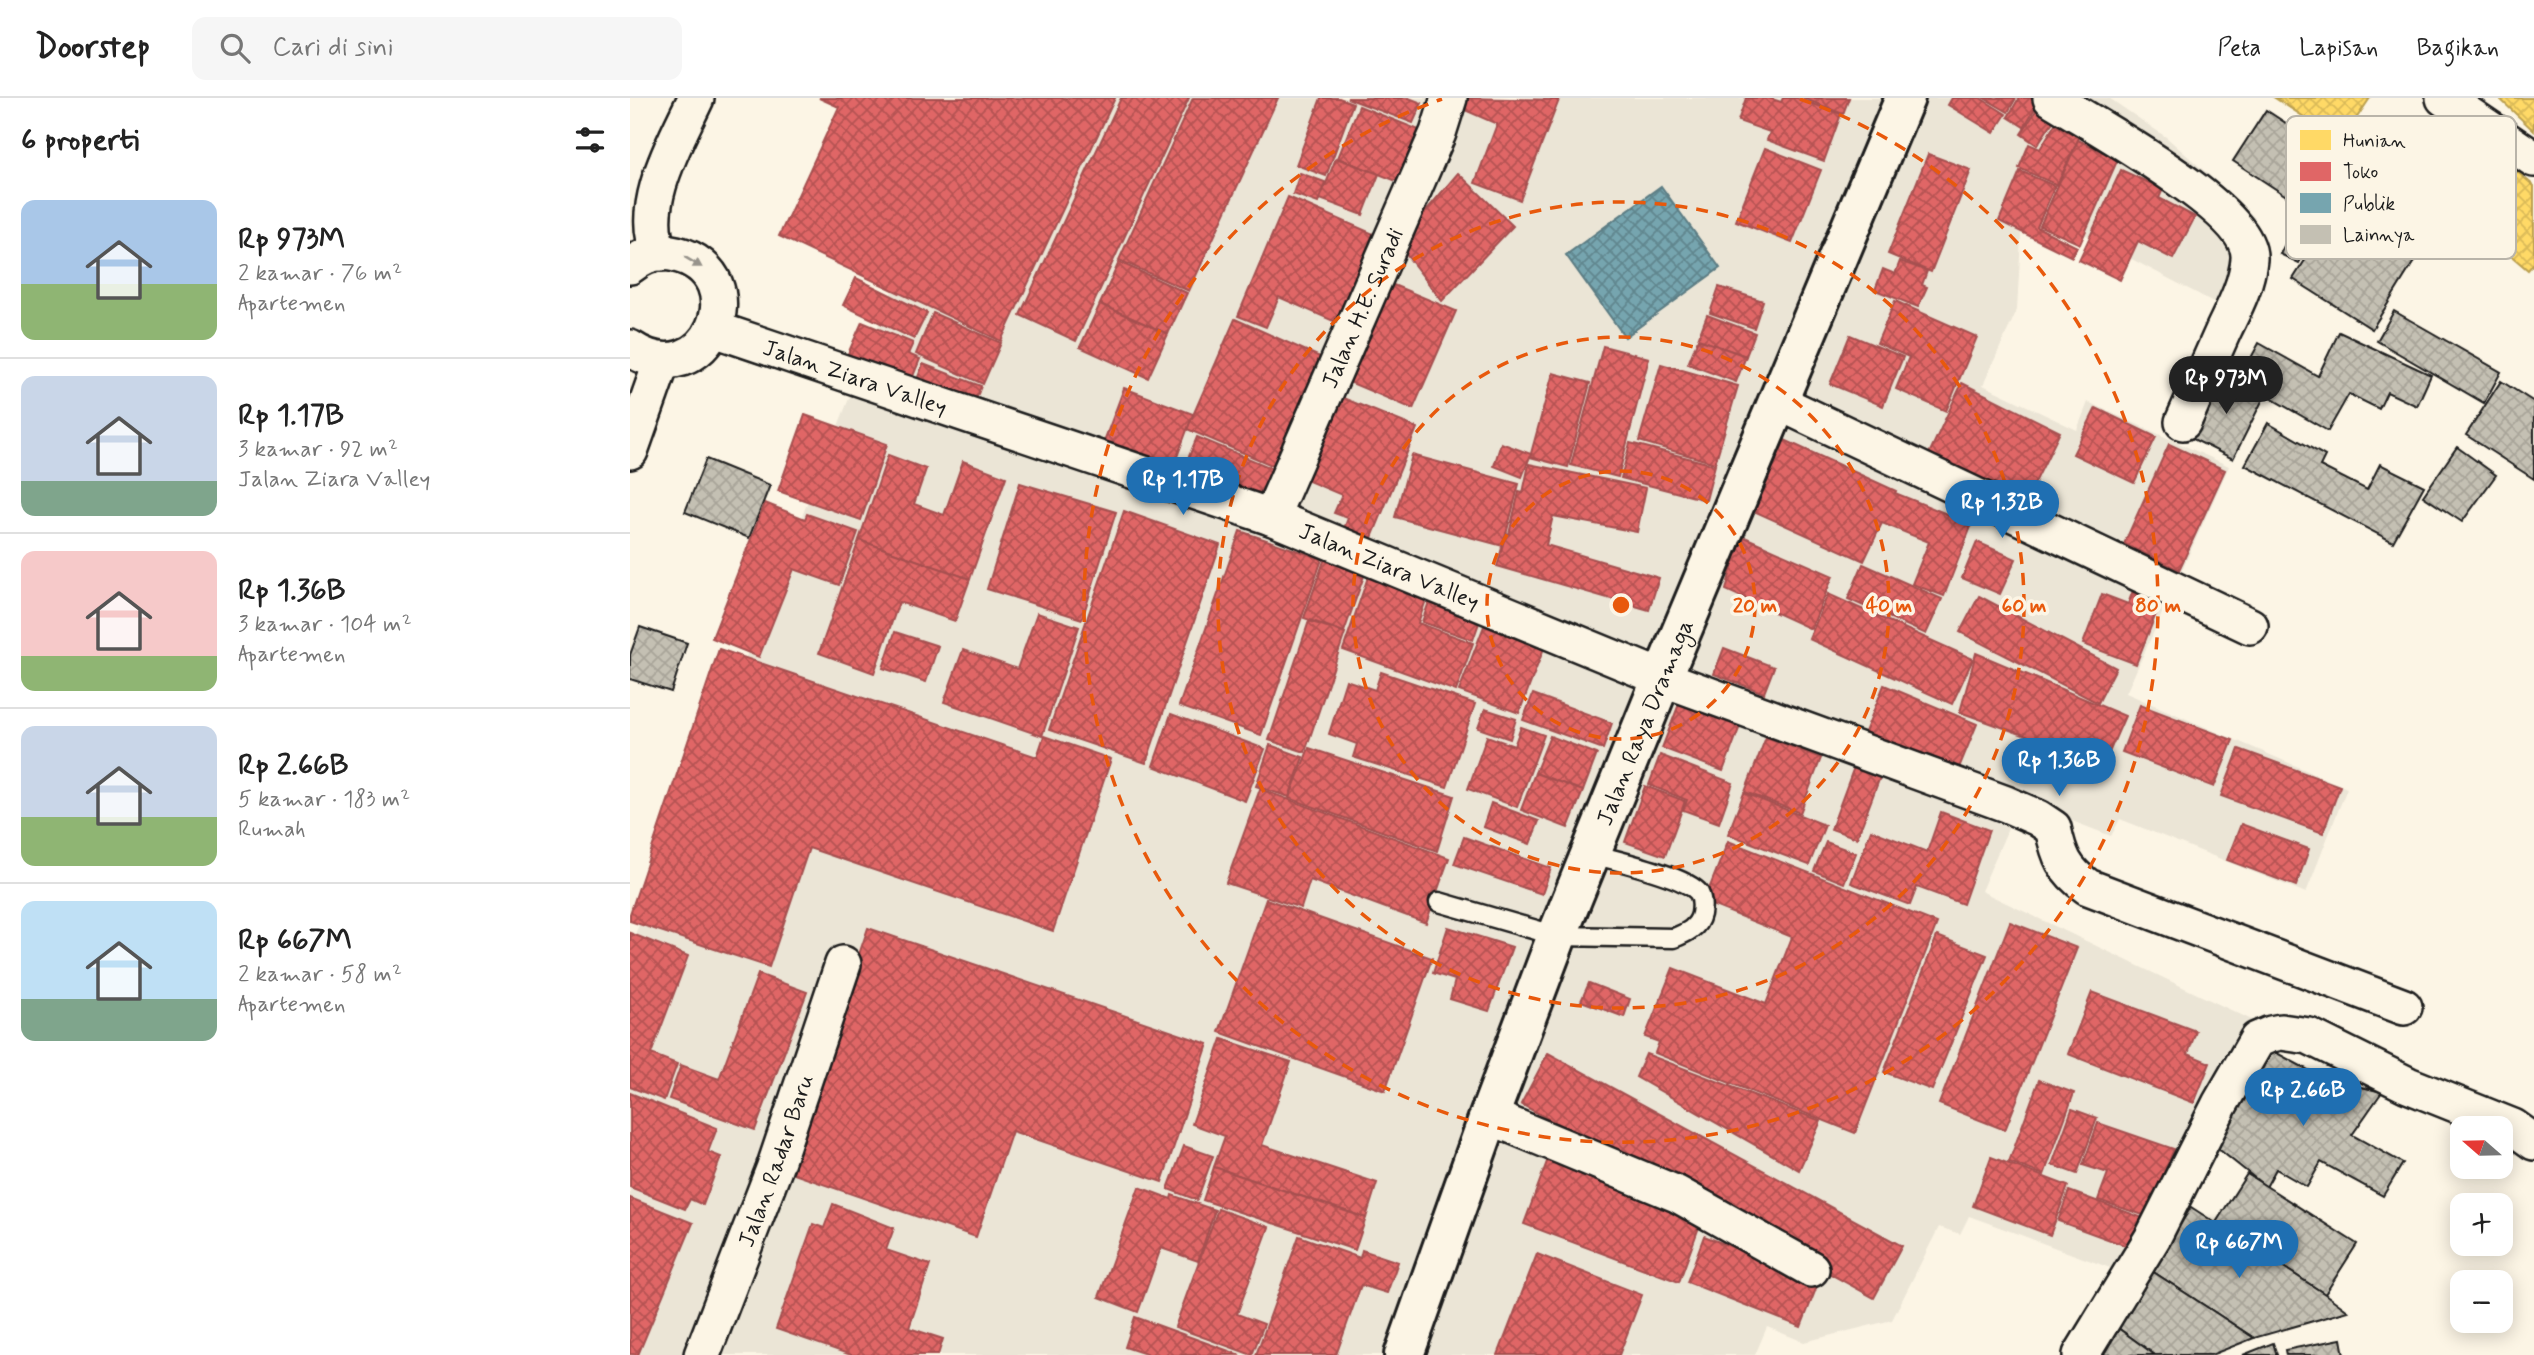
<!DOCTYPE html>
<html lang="id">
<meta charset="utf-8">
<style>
body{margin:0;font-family:Mynerve,sans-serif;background:#f6f6f6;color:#222;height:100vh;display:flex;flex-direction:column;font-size:26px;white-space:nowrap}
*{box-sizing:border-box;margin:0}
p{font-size:23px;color:#767676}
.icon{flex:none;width:38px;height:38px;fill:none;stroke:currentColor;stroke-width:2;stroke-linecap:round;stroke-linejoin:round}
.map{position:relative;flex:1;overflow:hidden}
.panel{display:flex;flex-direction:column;background:#fff;width:630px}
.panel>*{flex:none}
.needle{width:46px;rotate:290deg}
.controls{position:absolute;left:1820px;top:1018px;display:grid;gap:14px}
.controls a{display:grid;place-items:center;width:63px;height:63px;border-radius:14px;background:#fff;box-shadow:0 4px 18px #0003;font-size:35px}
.price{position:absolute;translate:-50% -60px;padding:0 16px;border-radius:24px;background:#1f6fb2;color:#fff;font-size:23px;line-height:46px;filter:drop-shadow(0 2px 4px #0008)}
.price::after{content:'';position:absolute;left:50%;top:42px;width:21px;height:16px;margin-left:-10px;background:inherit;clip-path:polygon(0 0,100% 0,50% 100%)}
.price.on{background:#222;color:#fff}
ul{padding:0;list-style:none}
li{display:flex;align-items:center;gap:21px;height:175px;padding:0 21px}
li+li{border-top:2px solid #e0e0e0}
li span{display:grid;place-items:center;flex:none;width:196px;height:140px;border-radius:14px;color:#555}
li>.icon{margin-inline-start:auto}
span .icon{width:84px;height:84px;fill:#fffc;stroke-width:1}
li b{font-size:30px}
h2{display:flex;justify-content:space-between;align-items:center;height:84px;padding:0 21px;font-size:30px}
header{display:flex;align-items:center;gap:42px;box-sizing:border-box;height:98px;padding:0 35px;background:#fff;border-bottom:2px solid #e0e0e0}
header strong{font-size:33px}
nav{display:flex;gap:38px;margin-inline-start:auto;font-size:24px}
.search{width:490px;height:63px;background:#f6f6f6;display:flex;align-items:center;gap:18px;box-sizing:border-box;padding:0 24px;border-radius:14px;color:#767676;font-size:26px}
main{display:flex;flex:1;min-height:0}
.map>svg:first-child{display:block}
.built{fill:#ebe5d6}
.homes{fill:url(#homes-cross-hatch);stroke:#bba050;stroke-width:2}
.shops{fill:url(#shops-cross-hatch);stroke:#a55050;stroke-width:2}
.public{fill:url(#public-cross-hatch);stroke:#5b7c83;stroke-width:2}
.building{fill:url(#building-cross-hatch);stroke:#1c1c1c;stroke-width:2}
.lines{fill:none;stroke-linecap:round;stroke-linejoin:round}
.service-casing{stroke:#1c1c1c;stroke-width:23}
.minor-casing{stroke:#1c1c1c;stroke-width:40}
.trunk-casing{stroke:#1c1c1c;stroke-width:44}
.service{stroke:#fcf5e5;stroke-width:18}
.minor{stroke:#fcf5e5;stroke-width:35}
.trunk{stroke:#fcf5e5;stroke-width:38}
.oneway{fill:#97938b}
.ring{fill:none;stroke:#e8590c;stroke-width:3.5;stroke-dasharray:12 9}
.labels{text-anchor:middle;stroke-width:7;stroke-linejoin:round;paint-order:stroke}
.street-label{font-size:23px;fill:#1c1c1c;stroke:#fcf5e5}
.key{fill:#fcf5e5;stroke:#b9b4a9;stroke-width:2}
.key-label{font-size:19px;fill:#1c1c1c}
.centre{fill:#e8590c;stroke:#fcf5e5;stroke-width:3.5}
.ring-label{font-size:21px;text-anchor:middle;font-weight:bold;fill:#e8590c;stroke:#fcf5e5;stroke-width:7;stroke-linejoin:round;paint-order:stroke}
</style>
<header>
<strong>Doorstep</strong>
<div class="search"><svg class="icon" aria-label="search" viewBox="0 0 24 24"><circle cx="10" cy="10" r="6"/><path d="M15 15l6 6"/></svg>Cari di sini</div>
<nav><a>Peta</a><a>Lapisan</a><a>Bagikan</a></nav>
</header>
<main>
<section class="panel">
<h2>6 properti<svg class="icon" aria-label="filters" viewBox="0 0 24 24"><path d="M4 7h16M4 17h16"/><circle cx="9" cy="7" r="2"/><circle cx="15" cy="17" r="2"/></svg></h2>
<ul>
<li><span style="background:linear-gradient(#a9c7e8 60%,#8fb573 0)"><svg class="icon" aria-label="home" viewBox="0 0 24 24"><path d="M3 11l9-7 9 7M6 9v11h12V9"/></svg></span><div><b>Rp 973M</b><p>2 kamar · 76 m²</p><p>Apartemen</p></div></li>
<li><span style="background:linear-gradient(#c9d6e8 75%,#7fa58c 0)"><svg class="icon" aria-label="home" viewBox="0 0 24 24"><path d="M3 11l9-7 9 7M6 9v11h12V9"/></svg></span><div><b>Rp 1.17B</b><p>3 kamar · 92 m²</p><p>Jalan Ziara Valley</p></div></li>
<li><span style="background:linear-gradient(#f6c9c9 75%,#8fb573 0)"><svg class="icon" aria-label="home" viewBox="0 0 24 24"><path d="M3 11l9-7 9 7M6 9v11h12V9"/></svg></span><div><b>Rp 1.36B</b><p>3 kamar · 104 m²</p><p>Apartemen</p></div></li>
<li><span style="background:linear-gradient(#c9d6e8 65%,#8fb573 0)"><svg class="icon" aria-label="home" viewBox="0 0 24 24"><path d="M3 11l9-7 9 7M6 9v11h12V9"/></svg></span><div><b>Rp 2.66B</b><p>5 kamar · 183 m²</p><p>Rumah</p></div></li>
<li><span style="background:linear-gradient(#bfe0f5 70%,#7fa58c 0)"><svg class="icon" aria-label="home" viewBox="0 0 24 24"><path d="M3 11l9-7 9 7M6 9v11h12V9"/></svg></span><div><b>Rp 667M</b><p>2 kamar · 58 m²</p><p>Apartemen</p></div></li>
</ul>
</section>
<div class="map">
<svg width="1904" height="1257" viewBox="0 0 1904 1257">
<defs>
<pattern id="homes-cross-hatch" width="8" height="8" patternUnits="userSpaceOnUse" patternTransform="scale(1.75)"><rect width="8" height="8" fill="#ffd966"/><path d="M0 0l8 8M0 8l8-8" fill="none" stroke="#daba58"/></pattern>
<pattern id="shops-cross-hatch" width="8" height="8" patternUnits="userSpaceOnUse" patternTransform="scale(1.75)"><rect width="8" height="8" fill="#e06666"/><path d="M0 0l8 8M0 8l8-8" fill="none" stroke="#b55353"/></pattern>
<pattern id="public-cross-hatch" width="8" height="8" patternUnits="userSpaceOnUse" patternTransform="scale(1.75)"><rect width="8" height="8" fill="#76a5af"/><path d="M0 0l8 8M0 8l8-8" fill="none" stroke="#60868e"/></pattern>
<pattern id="building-cross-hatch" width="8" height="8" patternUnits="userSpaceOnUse" patternTransform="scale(1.75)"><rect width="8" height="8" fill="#c4c0b3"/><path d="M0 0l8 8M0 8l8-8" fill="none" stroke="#a8a499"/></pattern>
</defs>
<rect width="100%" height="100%" fill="#fcf5e5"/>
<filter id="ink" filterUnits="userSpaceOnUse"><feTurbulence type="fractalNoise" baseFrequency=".0143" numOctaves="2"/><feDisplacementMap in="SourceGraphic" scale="14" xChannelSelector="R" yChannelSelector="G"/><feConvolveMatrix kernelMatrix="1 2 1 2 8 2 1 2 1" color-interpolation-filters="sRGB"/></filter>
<g filter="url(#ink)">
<path class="built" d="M339,0H1479L1536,39L1596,92L1625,120L1627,142L1593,209L1393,104L1387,212L1353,287L1447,332L1458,304L1599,368L1496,595L1717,690L1676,795L1490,721L1481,738L1390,703L1351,793L1624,923L1555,1044L1494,1175L1339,1118L1330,1136L1309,1129L1262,1222L1174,1244L1137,1229L1125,1257H0V849Z"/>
<g class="homes">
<path d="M1645,0H1740L1711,43Z"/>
<path d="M1873,0H1904V33L1871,2Z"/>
<path d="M1870,59L1904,88V165L1898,172L1826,111Z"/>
</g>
<g class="shops">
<path d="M189,0H485L371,243L149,138L209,9Z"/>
<path d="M491,0H559L446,243L390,217Z"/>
<path d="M563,0H648L559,193L489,162Z"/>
<path d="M691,0H709L723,5L696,78L666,67Z"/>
<path d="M717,0H779L792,5L783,25Z"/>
<path d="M832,0L929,2L890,102L845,85L867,26L828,9Z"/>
<path d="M1116,0H1139L1151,4L1153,0H1167L1211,16L1194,63L1137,42L1140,34L1108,23Z"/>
<path d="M1173,0H1219L1213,16Z"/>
<path d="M1322,0H1350L1376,16L1364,35L1318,7Z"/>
<path d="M1354,0H1386L1378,14Z"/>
<path d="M1389,0H1406L1410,2L1394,29L1378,19Z"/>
<path d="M1413,2L1430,13L1407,47L1391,36Z"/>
<path d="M729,8L799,36L779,88L708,60Z"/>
<path d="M1425,26L1449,40L1427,87L1389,70L1399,46L1410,51Z"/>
<path d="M1448,42L1488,61L1450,146L1410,128Z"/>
<path d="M1135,50L1191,72L1162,145L1106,123Z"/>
<path d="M1298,56L1341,72L1301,174L1258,156Z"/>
<path d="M706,60L749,76L733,117L690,101Z"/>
<path d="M1491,72L1533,91L1529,100L1565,119L1543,161L1508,143L1490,182L1449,162Z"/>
<path d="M1390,73L1425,88L1407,129L1447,149L1442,159L1369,123Z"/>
<path d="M670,75L695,84L688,105L663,96Z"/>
<path d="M828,75L883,128L812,203L768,146Z"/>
<path d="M658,99L755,141L717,229L649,199L636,229L608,218Z"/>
<path d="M1270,163L1297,173L1292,187L1297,189L1288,209L1245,192L1253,171L1265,176Z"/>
<path d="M489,164L557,195L538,236L470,206Z"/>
<path d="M226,180L297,215L284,241L213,207Z"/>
<path d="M761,186L826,213L783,311L719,284Z"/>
<path d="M1089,189L1133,203L1124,230L1080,215Z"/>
<path d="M1265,203L1347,239L1316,313L1266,291L1279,259L1247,245Z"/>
<path d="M470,206L538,236L518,280L450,249Z"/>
<path d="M303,215L371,245L353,286L286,256Z"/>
<path d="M1077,217L1125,235L1116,258L1068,241Z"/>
<path d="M605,221L690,259L644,368L557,331Z"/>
<path d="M232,224L283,245L278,256L290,261L281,283L217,258Z"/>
<path d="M1220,237L1273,259L1253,308L1200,286Z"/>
<path d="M1068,241L1116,258L1106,284L1058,266Z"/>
<path d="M973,248L1019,260L988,379L941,367Z"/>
<path d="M293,266L351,288L343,309L285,287Z"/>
<path d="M1031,266L1108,288L1085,365L1009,343Z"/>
<path d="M923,275L960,285L938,369L900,359Z"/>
<path d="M1332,285L1430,334L1394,407L1297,360Z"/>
<path d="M494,290L563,316L542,372L473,346Z"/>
<path d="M703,296L787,330L739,447L712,436L718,420L704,415L712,397L669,379Z"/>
<path d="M1466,310L1526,339L1504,385L1443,356Z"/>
<path d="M175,317L257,346L231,422L148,393Z"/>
<path d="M567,339L644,371L632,400L555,368Z"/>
<path d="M1148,339L1266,393L1265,395L1342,426L1314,498L1282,486L1299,444L1252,425L1234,463L1115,409Z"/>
<path d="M871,345L901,356L892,379L864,368Z"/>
<path d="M1000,345L1085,367L1076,402L991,380Z"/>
<path d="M1539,346L1595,372L1549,472L1494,446Z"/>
<path d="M258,357L296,371L284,406L314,417L333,363L376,379L340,481L229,442Z"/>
<path d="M782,357L889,386L873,448L765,419Z"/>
<path d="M899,366L1016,390L1007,434L923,418L916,447L1029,480L1019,512L867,468L876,435L879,436L889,394L893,395Z"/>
<path d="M390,385L486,414L452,521L357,491Z"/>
<path d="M135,405L175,421L177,416L228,434L209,487L164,471L129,559L82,540Z"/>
<path d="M494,413L590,447L516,665L419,632Z"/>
<path d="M610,433L692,461L631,637L549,608Z"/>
<path d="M1110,437L1203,478L1181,531L1096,492Z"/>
<path d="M229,442L340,481L325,523L269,504L244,575L189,555Z"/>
<path d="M1347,444L1386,461L1370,496L1332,480Z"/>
<path d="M695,460L735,475L714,534L674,520Z"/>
<path d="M1233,466L1312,501L1296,536L1218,501Z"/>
<path d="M738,479L797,499L788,525L843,545L826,593L713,552Z"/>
<path d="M1505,487L1533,498L1506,566L1453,546L1472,496L1498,506Z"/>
<path d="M1198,496L1343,561L1322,606L1179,541Z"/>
<path d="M1349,498L1486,570L1468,605L1330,534Z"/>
<path d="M800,501L851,519L843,542L792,524Z"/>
<path d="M407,515L449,529L412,638L314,604L333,552L387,571Z"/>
<path d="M679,523L715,535L675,654L639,642Z"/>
<path d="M854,528L914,550L889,615L829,593Z"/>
<path d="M265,534L308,548L296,584L253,570Z"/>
<path d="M1094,550L1144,569L1134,595L1084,576Z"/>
<path d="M89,551L407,659L414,638L481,661L423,833L179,750L139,869L0,823V816Z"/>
<path d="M1346,555L1495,618L1474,666L1330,614Z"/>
<path d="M751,574L845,606L817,689L723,659L727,646L699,636L716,582L745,592Z"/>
<path d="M1254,587L1347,626L1326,677L1233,639Z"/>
<path d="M903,596L982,625L973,651L893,622Z"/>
<path d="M1049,606L1110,628L1093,673L1032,650Z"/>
<path d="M1510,607L1603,642L1584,689L1492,654Z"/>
<path d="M855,611L886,621L880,641L848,630Z"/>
<path d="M541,616L635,651L615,703L523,668Z"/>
<path d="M891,629L914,637L887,709L838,691L857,638L884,648Z"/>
<path d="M920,638L967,656L953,693L905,675Z"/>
<path d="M1136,639L1191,660L1170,715L1115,694Z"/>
<path d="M640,647L673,659L659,699L626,688Z"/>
<path d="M679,650L824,698L807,753L659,700Z"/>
<path d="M1609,651L1710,688L1693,735L1591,698Z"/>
<path d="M1030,657L1103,685L1089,725L1053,712L1057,702L1019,687Z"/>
<path d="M1224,669L1250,679L1227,740L1201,731Z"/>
<path d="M905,675L953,693L938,730L891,712Z"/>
<path d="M1015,688L1055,703L1035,758L995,744Z"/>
<path d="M630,691L819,760L796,825L680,782L671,810L596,785Z"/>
<path d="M1114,695L1195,727L1179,767L1098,736Z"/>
<path d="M861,705L909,723L900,746L853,729Z"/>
<path d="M1311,714L1359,732L1333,806L1287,789L1280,807L1221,785L1241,732L1297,754Z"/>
<path d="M1611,726L1679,751L1666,788L1597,762Z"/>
<path d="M834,739L921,770L912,796L824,766Z"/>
<path d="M1098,743L1307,825L1225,1035L1025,955L1029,944L1015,939L1043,870L1136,906L1162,839L1074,804Z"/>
<path d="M1196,744L1226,755L1214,785L1184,773Z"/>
<path d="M636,801L802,860L755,993L589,934Z"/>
<path d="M1380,824L1447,850L1375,1032L1309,1006Z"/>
<path d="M818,829L882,849L859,913L820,901L825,882L803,875Z"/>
<path d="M238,830L578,946L532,1084L382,1033L346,1139L155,1073Z"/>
<path d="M0,835L58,858L21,956L47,966L34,1002L0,989Z"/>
<path d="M1307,838L1357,857L1302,992L1254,974Z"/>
<path d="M128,876L177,894L125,1032L39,1001L51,967L89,981Z"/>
<path d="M959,885L1000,901L994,919L951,903Z"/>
<path d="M1462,894L1566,933L1558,956L1580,965L1564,1005L1438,956Z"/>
<path d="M592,941L661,964L632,1047L747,1085L736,1120L584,1069L595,1038L562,1026Z"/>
<path d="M918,955L1272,1148L1244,1200L891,1006Z"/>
<path d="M1016,956L1191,1023L1169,1072L1006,979Z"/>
<path d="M1409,982L1444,995L1414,1077L1379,1064Z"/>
<path d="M0,995L87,1030L78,1054L91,1059L73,1107L60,1101L55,1111L0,1089Z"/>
<path d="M1442,1011L1467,1020L1447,1076L1422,1067Z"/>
<path d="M1468,1025L1544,1051L1516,1118L1468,1102L1478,1075L1453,1067Z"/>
<path d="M554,1048L583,1058L567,1102L538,1091Z"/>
<path d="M1361,1059L1438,1088L1420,1137L1343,1108Z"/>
<path d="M918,1061L1073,1118L1049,1184L894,1126Z"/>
<path d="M584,1069L736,1120L725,1152L573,1102Z"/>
<path d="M509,1089L541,1101L542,1097L585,1112L568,1163L531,1150L508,1214L469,1199Z"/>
<path d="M1439,1093L1513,1120L1502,1150L1428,1123Z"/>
<path d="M0,1100L63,1125L8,1257L0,1256Z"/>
<path d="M203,1106L264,1130L256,1152L300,1167L279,1230L313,1241L308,1257H221L146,1231L183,1126L194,1130Z"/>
<path d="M588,1111L639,1129L607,1216L634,1226L622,1257L545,1229Z"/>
<path d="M669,1138L730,1160L732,1152L768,1164L757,1195L731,1187L706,1257H626Z"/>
<path d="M1074,1138L1189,1183L1171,1229L1057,1184Z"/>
<path d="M907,1156L1012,1197L989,1257H868Z"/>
<path d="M505,1219L610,1257H519L495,1249Z"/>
</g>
<path class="public" d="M1031,88L1090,170L995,239L936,157Z"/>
<g class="building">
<path d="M1636,12L1706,58L1673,109L1603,63Z"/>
<path d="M1710,107L1788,157L1742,231L1663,181L1686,145L1673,137L1691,108L1705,116Z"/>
<path d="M1661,134L1681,143L1669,165L1650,156Z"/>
<path d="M1764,213L1871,274L1854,305L1747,243Z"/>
<path d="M1709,234L1801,277L1787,308L1757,294L1749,311L1719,296L1698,333L1609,282L1629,245L1688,278Z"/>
<path d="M1588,275L1635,297L1603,361L1557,338Z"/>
<path d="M1871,283L1904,304V381L1836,337Z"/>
<path d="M1638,325L1695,358L1690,368L1737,392L1750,366L1794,388L1763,444L1615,367Z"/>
<path d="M1827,349L1866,377L1832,424L1793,398Z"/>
<path d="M76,361L140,387L119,440L55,414Z"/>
<path d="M10,529L57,545L41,594L0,581V557Z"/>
<path d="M1643,953L1693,980L1752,994L1722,1037L1773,1065L1753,1098L1691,1064L1677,1089L1646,1071L1636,1089L1581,1045Z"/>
<path d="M1617,1076L1727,1146L1695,1196L1585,1126Z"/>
<path d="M1561,1109L1695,1196L1718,1213L1624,1240L1522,1173Z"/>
<path d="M1522,1173L1624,1240L1581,1257H1525L1488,1230Z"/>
<path d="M1488,1230L1525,1257H1472Z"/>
<path d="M1711,1241L1714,1257H1656L1655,1252Z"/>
<path d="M1643,1245L1647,1257H1613Z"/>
</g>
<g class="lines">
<defs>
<path id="service" d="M809,804L927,838L1044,840C1056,835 1068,830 1071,816C1072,810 1072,801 1069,795C1056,778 984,762 962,756"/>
<g id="minor">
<path d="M1421,0C1461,26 1623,112 1619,161C1617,186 1604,210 1594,231C1580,262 1567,293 1553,324"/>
<path d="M1814,0L1904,61"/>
<path d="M30,155C6,110 47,41 66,0"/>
<path d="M0,168C13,157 30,152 46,156C129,176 78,302 0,250"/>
<path id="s1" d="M84,231L641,419L1032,580L1376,706L1408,720L1423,730C1429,758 1434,772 1458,789L1774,909"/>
<path d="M1148,304L1620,528"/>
<path d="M0,353L32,263"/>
<path id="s2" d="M641,419L808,35L819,0"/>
<path d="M859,1018L1047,1096L1181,1171"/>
<path id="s3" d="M72,1257L144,1071L213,866"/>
<path d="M1451,1257L1523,1139L1590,1006L1627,942L1641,936L1651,934L1679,938L1778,987L1883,1029L1904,1044"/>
</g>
<g id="trunk">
<path id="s4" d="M774,1257L859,1018L927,838L1032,580L1275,0"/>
</g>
</defs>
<use href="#service" class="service-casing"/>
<use href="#minor" class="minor-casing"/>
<use href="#trunk" class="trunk-casing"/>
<use href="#service" class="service"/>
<use href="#minor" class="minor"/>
<use href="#trunk" class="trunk"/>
</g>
<defs><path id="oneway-solid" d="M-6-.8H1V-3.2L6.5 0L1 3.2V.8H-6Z" transform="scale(1.75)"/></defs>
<use class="oneway" href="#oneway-solid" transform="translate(63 164) rotate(31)"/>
</g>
<g class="ring">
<circle cx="991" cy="507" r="134"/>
<circle cx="991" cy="507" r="268"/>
<circle cx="991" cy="507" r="403"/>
<path d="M1170 1A537 537 0 1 1 812 1"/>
</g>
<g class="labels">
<g class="street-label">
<text dy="8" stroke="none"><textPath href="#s2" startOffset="228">Jalan H.E. Suradi</textPath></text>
<text dy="8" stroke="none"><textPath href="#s1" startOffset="149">Jalan Ziara Valley</textPath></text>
<text dy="8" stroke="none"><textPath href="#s1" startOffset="716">Jalan Ziara Valley</textPath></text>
<text dy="8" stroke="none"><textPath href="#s4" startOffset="677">Jalan Raya Dramaga</textPath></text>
<text dy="8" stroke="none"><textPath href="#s3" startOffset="208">Jalan Radar Baru</textPath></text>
</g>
</g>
<rect x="1656" y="18" width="230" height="143" rx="10" class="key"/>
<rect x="1670" y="32" width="31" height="20" fill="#ffd966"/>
<rect x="1670" y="64" width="31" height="19" fill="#e06666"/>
<rect x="1670" y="95" width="31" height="20" fill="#76a5af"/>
<rect x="1670" y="127" width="31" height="19" fill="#c4c0b3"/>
<g class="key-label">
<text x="1713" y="49">Hunian</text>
<text x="1713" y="80">Toko</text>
<text x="1713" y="112">Publik</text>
<text x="1713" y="143">Lainnya</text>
</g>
<circle cx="991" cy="507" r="10" class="centre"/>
<g class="ring-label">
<text x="1125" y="514">20 m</text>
<text x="1259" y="514">40 m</text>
<text x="1394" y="514">60 m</text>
<text x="1528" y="514">80 m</text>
</g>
</svg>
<div class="controls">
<a><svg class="needle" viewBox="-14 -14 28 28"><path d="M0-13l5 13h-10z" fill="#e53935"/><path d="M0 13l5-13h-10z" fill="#767676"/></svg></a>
<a>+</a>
<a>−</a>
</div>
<b class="price on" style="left:1596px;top:318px">Rp 973M</b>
<b class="price" style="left:553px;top:419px">Rp 1.17B</b>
<b class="price" style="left:1372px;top:442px">Rp 1.32B</b>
<b class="price" style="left:1429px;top:700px">Rp 1.36B</b>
<b class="price" style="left:1673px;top:1030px">Rp 2.66B</b>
<b class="price" style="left:1609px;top:1182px">Rp 667M</b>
</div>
</main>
